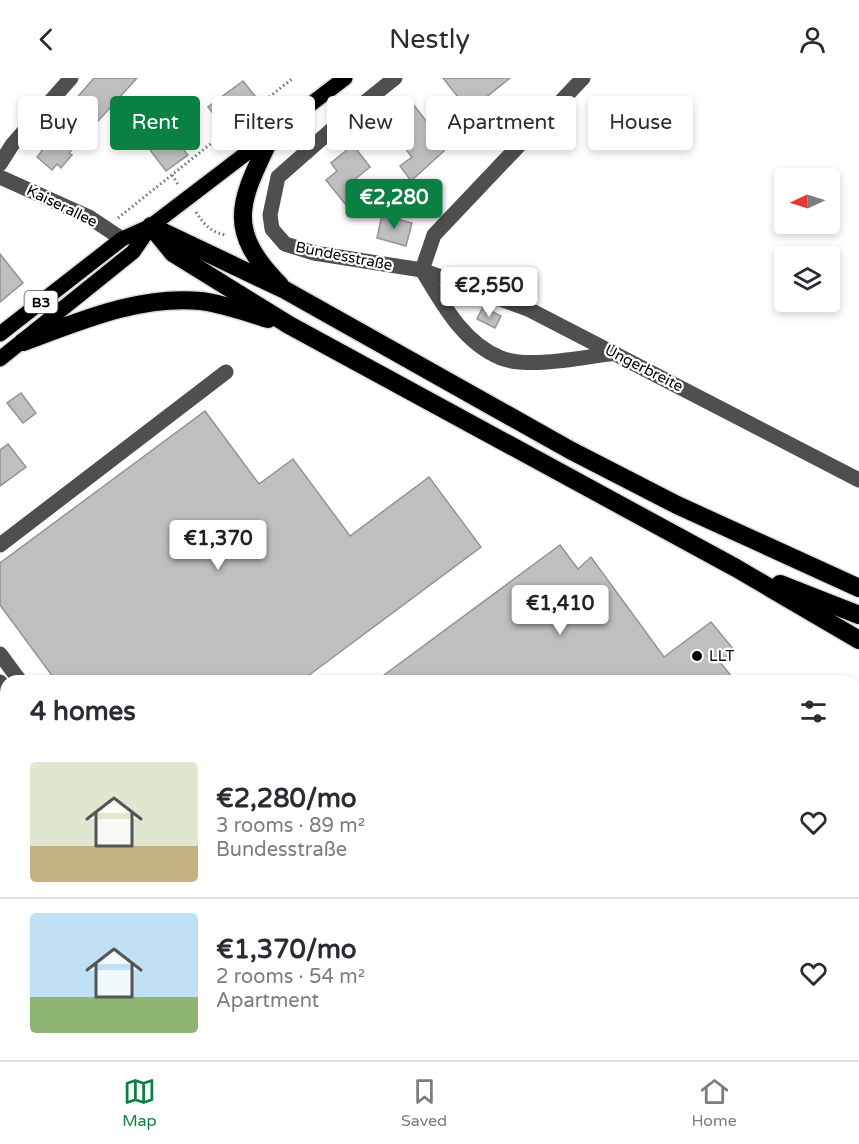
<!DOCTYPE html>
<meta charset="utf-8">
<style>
body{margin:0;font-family:"Varela Round",sans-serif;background:#f2f2f3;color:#2b2b33;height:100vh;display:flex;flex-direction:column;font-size:22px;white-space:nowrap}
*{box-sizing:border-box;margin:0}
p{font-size:20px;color:#7c7c81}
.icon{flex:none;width:33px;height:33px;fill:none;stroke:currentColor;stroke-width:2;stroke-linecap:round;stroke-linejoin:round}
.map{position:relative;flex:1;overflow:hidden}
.side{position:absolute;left:0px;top:597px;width:860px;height:386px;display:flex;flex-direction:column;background:#fff;border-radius:18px 18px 0 0;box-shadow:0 3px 9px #0003}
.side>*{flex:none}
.hud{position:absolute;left:18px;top:18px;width:824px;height:54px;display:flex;gap:12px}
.needle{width:39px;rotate:266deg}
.controls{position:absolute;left:774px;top:90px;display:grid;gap:12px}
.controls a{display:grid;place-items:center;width:66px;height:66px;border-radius:6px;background:#fff;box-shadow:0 3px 9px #0003;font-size:30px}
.price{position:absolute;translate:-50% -51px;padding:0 14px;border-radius:6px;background:#fff;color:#222;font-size:20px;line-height:39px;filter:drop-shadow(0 2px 3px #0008)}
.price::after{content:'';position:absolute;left:50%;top:36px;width:18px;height:14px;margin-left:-9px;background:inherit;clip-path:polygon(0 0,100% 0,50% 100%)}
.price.on{background:#0b8043;color:#fff}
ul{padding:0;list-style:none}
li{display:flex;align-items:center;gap:18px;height:150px;padding:0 30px}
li+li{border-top:2px solid #e1e1e2}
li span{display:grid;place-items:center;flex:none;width:168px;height:120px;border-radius:6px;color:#555}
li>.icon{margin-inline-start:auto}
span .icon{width:72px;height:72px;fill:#fffc;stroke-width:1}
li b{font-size:26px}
h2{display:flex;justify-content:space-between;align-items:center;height:72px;padding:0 30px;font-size:26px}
.chip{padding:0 21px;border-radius:6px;background:#fff;box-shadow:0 3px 9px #0003;font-size:21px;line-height:54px}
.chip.on{background:#0b8043;color:#fff}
header{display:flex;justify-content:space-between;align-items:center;height:78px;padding:0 30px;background:#fff;font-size:27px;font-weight:600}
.menu{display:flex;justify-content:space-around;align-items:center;height:84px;border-top:2px solid #e1e1e2;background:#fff;font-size:16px;color:#7c7c81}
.menu a{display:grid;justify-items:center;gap:3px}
.menu .on{color:#0b8043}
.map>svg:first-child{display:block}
.building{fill:#bfbfbf;stroke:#939393;stroke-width:1.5}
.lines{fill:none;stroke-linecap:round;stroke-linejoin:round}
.major-casing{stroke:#dbdbdb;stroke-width:18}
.highway-casing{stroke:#dbdbdb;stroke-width:21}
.path{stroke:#717171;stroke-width:3;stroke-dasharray:1.5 3;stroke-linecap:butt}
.minor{stroke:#4f4f4f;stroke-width:15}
.major{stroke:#000;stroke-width:15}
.highway{stroke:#000;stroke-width:18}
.poi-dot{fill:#000;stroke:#fff;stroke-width:2}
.labels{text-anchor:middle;stroke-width:4.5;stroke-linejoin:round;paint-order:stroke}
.shield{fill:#fff;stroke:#4c4c4c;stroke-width:1.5}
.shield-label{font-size:14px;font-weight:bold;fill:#000}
.street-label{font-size:15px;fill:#000;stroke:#fff}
.poi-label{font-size:15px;fill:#000;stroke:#fff;text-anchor:start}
</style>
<header><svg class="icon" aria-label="back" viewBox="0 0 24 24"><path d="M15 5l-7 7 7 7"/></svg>Nestly<svg class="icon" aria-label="person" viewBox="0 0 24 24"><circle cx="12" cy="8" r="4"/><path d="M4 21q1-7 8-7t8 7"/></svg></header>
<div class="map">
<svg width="859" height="982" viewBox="0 0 859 982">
<rect width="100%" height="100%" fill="#fff"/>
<g class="building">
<path d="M94,0H137L69,75L72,77L61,90L57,86L52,92L37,79L42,73L36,67Z"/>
<path d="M443,0H510L469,33Z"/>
<path d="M243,3L259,23L224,50L208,29Z"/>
<path d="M410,22L440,61L437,63L444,73L411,103L400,88L412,79L389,50L402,39L397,33Z"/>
<path d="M176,51L189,68L184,72L188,77L166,93L150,72Z"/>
<path d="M353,67L370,89L353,103L366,120L350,132L326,102L337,93L331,85Z"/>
<path d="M382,137L412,145L406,168L377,160Z"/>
<path d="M0,176L23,205L0,224Z"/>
<path d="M483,229L501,238L495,250L477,241Z"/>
<path d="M21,315L36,335L23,345L7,325Z"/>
<path d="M205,333L259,406L293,381L350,458L429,399L481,469L301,603H56L0,527V485Z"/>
<path d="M8,366L26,389L0,408V372Z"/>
<path d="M560,467L578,491L591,479L664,579L711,544L735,573L720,584L735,603H376Z"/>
</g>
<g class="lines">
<defs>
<g id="major">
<path d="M0,256L122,161L151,148L345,0"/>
<path d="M0,281L133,174L151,148"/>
</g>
<g id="highway">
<path d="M273,54C243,119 221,148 280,207"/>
<path d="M151,148L173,175L289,247L736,490L859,562"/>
<path d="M155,150L285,212L570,372L677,427L859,510"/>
<path d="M23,264C80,243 139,217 201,223C224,226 246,234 268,241"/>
<path d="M780,506L859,537"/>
</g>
</defs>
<use href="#major" class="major-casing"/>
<use href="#highway" class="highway-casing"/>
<g class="path">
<path d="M172,97L179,108"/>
<path d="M196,134C204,147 212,155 227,157"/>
<path d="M118,140L293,0"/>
</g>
<g class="minor">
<path d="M395,0L344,41L278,99L270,137L272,151L285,166L314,175L422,192L530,232L859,402"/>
<path d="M0,86L12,67L71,0"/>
<path d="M0,99L89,139L122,161"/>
<path d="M422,192L434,157L583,0"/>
<path d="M422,192C442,225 463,265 501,280C528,291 586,279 615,275"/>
<path d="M0,467L226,294"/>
<path d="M0,576L20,603"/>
<path d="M0,604L6,612"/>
<path d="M0,817L6,812"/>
<path d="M0,834L6,831"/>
</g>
<use href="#major" class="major"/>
<use href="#highway" class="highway"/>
</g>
<circle class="poi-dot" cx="697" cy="578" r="6"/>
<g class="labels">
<rect class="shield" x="24.5" y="213" width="33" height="22" rx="4.5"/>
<g class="shield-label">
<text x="41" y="229">B3</text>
</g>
<g class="street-label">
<text transform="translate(62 128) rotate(26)" y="5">Kaiserallee</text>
<text transform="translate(344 178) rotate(11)" y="5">Bundesstraße</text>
<text transform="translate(644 290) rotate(27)" y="5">Ungerbreite</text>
</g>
<g class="poi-label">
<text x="709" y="583">LLT</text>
</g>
</g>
</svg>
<div class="controls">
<a><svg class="needle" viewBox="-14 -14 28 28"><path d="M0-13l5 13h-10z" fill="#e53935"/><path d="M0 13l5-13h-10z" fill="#7c7c81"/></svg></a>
<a><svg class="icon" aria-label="layers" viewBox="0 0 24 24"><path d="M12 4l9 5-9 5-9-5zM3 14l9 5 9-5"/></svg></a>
</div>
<b class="price on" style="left:394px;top:152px">€2,280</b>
<b class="price" style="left:489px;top:240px">€2,550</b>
<b class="price" style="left:218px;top:493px">€1,370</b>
<b class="price" style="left:560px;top:558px">€1,410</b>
<div class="hud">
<a class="chip">Buy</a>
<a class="chip on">Rent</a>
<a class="chip">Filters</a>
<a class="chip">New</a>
<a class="chip">Apartment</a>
<a class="chip">House</a>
</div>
<section class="side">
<h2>4 homes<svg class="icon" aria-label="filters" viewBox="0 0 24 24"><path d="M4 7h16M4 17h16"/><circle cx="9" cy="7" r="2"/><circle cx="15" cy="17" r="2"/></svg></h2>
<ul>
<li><span style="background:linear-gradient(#dfe7d0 70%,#c2b280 0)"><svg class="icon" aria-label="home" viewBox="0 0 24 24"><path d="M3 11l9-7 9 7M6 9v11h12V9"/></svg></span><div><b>€2,280/mo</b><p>3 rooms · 89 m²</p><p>Bundesstraße</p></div><svg class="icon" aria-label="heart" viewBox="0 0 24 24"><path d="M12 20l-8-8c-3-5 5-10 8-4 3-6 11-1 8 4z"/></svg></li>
<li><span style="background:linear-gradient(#bfe0f5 70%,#8fb573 0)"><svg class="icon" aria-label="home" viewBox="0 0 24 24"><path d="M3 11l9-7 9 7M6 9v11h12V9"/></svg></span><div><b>€1,370/mo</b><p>2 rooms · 54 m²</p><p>Apartment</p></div><svg class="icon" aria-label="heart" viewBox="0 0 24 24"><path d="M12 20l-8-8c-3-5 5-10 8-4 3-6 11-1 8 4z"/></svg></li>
</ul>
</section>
</div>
<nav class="menu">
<a class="on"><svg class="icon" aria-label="map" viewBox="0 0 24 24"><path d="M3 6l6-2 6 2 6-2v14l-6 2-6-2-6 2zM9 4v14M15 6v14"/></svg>Map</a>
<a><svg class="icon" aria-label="saved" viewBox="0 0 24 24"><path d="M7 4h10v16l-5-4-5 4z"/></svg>Saved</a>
<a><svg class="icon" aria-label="home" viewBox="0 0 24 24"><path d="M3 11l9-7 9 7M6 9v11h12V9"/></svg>Home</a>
</nav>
